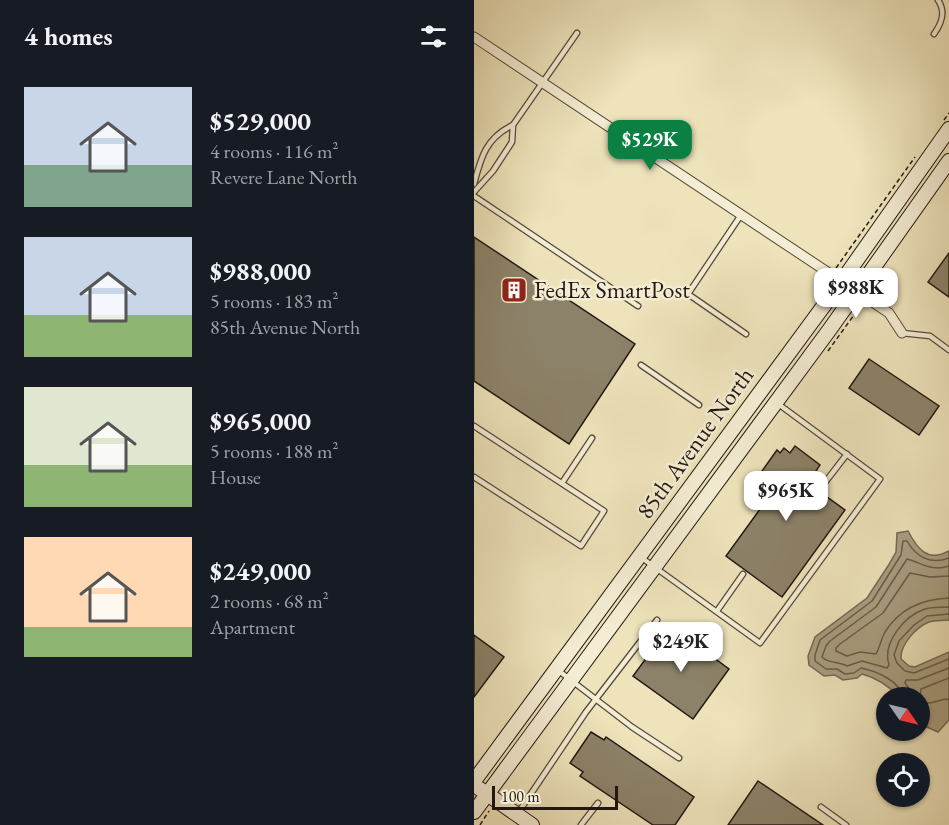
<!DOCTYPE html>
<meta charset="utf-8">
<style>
body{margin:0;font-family:"EB Garamond",serif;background:#20242c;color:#f1f3f6;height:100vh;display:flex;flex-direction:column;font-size:22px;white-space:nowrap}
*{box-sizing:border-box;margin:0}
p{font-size:20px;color:#9ea1a6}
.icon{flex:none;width:33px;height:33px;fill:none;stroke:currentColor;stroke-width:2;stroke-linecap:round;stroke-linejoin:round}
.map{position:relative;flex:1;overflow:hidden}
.details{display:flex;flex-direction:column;background:#171b24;width:474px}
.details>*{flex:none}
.needle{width:39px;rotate:124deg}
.tools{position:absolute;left:402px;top:687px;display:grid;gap:12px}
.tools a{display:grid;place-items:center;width:54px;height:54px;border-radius:50%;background:#171b24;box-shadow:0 2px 4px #0004;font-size:30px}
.scale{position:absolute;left:18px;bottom:15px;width:126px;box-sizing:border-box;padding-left:6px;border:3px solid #221811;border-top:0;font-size:16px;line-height:21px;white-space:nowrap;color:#221811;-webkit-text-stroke:4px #f4edd3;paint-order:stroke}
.price{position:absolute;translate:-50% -51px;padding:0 14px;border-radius:12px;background:#fff;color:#222;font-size:20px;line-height:39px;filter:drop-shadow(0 2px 3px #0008)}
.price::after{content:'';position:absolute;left:50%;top:36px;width:18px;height:14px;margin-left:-9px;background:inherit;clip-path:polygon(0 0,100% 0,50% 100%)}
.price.on{background:#0b8043;color:#fff}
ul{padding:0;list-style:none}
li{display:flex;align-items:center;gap:18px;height:150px;padding:0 24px}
li span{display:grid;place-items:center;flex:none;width:168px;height:120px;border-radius:0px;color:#555}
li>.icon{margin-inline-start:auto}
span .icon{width:72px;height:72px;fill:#fffc;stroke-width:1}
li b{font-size:26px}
h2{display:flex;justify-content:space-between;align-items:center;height:72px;padding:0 24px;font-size:26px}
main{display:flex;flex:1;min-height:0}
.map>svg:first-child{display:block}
.water{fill:#a99e81;stroke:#736854;stroke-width:1.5}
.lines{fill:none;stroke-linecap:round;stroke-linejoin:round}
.shore{stroke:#665b49;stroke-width:1.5}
.building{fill:#8c8269;stroke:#221811;stroke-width:1.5}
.lane-casing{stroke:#554b3c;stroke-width:7}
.street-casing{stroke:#554b3c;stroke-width:11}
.secondary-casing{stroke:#221811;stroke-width:16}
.path{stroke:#221811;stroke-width:1.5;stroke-dasharray:4.5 3;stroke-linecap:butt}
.lane{stroke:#f4edd3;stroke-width:4.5}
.street{stroke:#f4edd3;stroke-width:9}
.secondary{stroke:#f4edd3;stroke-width:14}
.labels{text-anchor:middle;stroke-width:5;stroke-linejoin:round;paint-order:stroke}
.poi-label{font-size:24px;fill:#221811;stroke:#f4edd3;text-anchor:start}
.street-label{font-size:24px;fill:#221811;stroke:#f4edd3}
</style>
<main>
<section class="details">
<h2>4 homes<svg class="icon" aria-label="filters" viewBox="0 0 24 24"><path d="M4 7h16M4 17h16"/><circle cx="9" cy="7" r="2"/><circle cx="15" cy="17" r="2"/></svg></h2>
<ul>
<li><span style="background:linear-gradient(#c9d6e8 65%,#7fa58c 0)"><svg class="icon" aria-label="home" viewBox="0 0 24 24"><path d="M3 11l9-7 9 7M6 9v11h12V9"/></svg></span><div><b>$529,000</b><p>4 rooms · 116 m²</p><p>Revere Lane North</p></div></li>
<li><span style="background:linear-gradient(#c9d6e8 65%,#8fb573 0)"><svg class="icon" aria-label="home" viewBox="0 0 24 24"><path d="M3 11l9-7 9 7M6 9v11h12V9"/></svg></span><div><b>$988,000</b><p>5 rooms · 183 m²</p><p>85th Avenue North</p></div></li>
<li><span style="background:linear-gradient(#dfe7d0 65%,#8fb573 0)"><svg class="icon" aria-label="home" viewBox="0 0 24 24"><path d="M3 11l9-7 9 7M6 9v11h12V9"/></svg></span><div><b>$965,000</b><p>5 rooms · 188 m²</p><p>House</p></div></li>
<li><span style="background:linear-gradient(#ffd9b3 75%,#8fb573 0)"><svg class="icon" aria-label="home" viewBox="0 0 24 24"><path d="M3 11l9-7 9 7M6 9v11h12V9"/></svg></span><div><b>$249,000</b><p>2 rooms · 68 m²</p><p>Apartment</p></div></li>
</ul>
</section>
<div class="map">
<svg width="475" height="825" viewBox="0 0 475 825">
<rect width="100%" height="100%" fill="#eee3bb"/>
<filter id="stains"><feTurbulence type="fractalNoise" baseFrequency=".00333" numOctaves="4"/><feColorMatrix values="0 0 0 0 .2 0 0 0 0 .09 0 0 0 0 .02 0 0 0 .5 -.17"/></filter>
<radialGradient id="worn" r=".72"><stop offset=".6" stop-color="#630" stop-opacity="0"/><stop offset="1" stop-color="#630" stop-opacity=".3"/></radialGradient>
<path class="water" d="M434,531C443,548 453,563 475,551V620C469,621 461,620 455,622C442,627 426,645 427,659L435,666L441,667L475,652V720L464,732L446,724V698L425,697C415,686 403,678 388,674L383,678L369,680L361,675L350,676L335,665L334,656L341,637L393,598L414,566L422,552L423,533Z"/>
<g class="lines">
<g class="shore">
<path d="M475,566C458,572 448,563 433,559L402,607L356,641L352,646L348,657C355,664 364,661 373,666L388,661L413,668L415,665C408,643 430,616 451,609C458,607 467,607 475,607"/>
<path d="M475,576L456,577L436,573L409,613L366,644L362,648V651L373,656L386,652L402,654C406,647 407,639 411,632C426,608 448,599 475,598"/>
<path d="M475,614L453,616L440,625L425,641L420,655L423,663L431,671L440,673L475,659"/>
<path d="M475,678L447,689L446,700L447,703C462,705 462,699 475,699"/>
<path d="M429,698C427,681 402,671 387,668L380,673L371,674L363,669H352L341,661V655L346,640L398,601L427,555L429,541H433C442,557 457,565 475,558"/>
<path d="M437,698L436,690L431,683L432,680H444L475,668"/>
</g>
</g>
<g class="building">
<path d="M0,237L161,344L95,444L0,381Z"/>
<path d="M475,253V297L454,282Z"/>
<path d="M395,359L465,406L445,435L375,388Z"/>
<path d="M321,446L346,465L342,471L347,474L338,486L371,510L308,597L252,556L297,494L286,486L289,482L283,478L303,450L306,453L310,448L316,453Z"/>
<path d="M196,626L255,669L219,719L159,676Z"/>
<path d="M0,635L30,657L0,697Z"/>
<path d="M117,732L130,740L132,737L220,797L201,825H179L106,776L109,772L96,763Z"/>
<path d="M284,781L349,825H254Z"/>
</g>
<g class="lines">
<defs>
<g id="lane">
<path d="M460,34C468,23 472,12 464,0"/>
<path d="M0,184C7,157 12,138 39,125L103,33"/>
<path d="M0,192L19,171L38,142L39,125"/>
<path d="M0,196L164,306"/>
<path d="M267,215L214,294L272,334"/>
<path d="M428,333L456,336L475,350"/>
<path d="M167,365L225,405"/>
<path d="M0,426L130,511L107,546L0,477"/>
<path d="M88,483L118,438"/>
<path d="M349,485L373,454"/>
<path d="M168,558L286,643L406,479L303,403"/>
<path d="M243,611L269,574"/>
<path d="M85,671L158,727L205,758"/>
<path d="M347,807L372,825"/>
<path d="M44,813L112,712L183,620"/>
<path d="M107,825L124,803"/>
</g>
<path id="street" d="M0,37L415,313L428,333"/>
<g id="secondary">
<path d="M0,781L368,281L475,129"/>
<path d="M6,789L58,825"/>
<path d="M0,812L356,329L475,161"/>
</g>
</defs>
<use href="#lane" class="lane-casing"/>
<use href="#street" class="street-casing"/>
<use href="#secondary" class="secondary-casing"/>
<g class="path">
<path d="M470,120L475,113"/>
<path d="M362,268L441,157"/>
<path d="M354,351L385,308"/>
<path d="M6,825L15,811"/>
</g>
<use href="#lane" class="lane"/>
<use href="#street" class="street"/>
<use href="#secondary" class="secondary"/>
</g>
<defs>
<symbol id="building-square" viewBox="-11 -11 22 22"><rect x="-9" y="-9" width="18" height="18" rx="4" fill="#8f2418" stroke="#f4edd3"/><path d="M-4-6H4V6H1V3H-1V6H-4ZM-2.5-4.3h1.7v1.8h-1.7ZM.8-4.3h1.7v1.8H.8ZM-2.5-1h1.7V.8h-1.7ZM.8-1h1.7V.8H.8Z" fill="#fff"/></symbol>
</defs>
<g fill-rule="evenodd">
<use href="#building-square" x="25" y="275" width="30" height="30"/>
</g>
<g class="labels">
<g class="poi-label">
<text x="60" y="298">FedEx SmartPost</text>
</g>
<g class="street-label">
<text transform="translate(221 443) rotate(-54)" y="8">85th Avenue North</text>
</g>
</g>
<rect width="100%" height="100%" filter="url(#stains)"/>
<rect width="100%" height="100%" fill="url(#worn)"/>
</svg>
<div class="tools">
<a><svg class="needle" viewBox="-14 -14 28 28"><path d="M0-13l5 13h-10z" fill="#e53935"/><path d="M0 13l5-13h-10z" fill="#9ea1a6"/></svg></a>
<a><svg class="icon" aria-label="locate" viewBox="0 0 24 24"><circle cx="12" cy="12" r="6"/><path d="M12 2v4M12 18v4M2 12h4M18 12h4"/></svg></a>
</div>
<div class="scale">100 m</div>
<b class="price on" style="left:176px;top:171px">$529K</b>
<b class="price" style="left:382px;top:319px">$988K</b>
<b class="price" style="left:312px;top:522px">$965K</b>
<b class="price" style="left:207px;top:673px">$249K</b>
</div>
</main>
